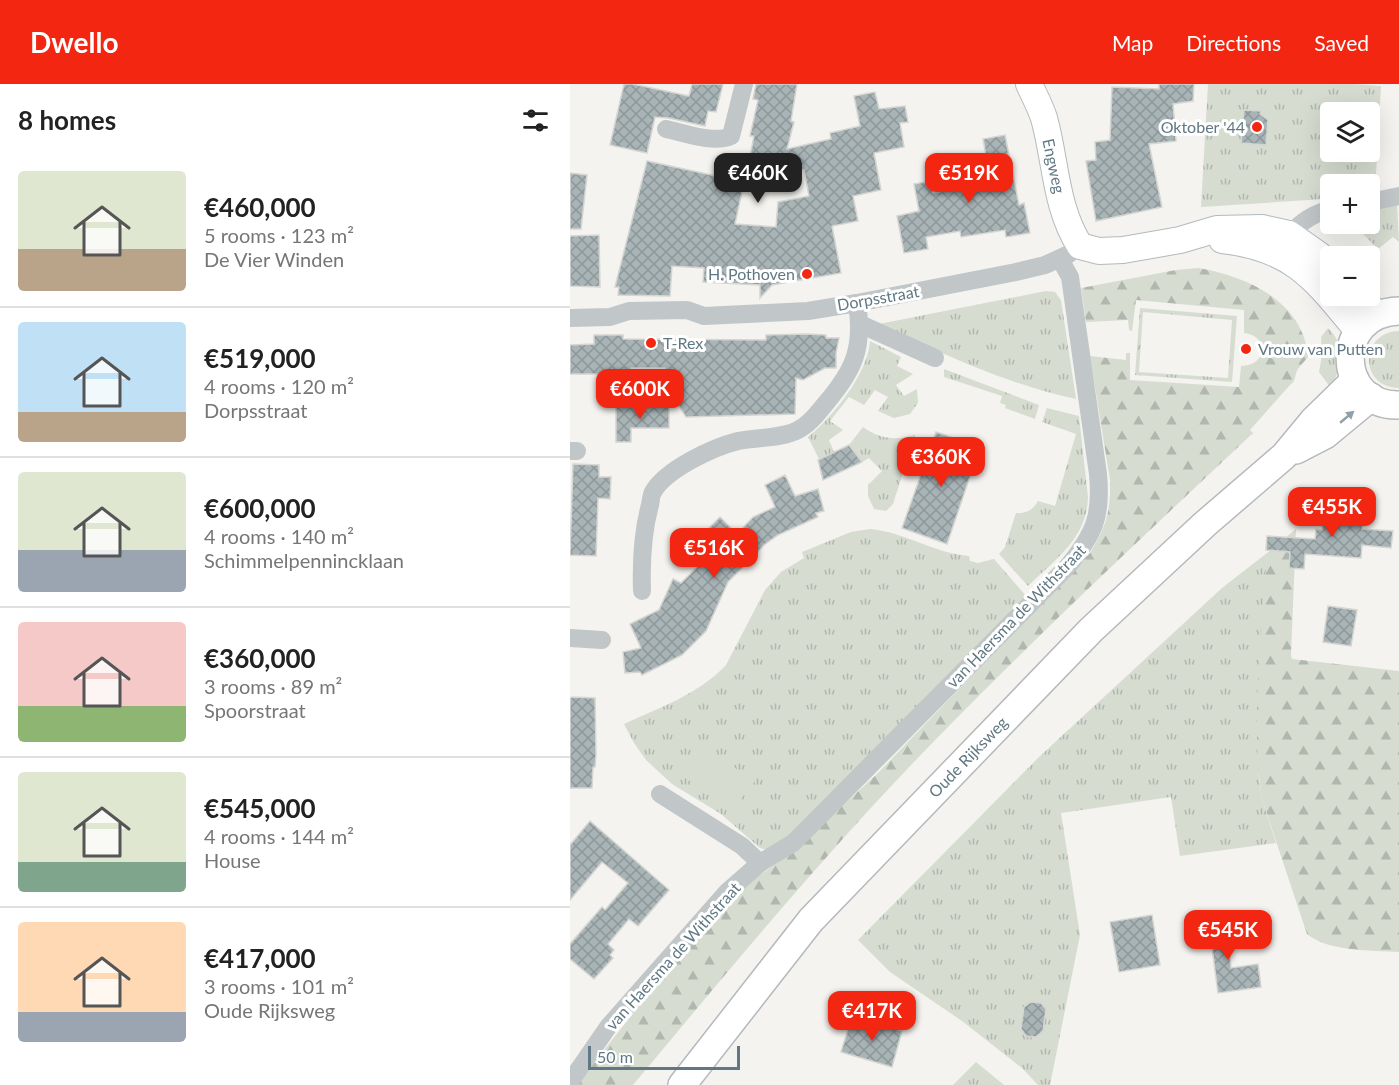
<!DOCTYPE html>
<meta charset="utf-8">
<style>
body{margin:0;font-family:Lato,sans-serif;background:#f2f2f2;color:#222;height:100vh;display:flex;flex-direction:column;font-size:22px;white-space:nowrap}
*{box-sizing:border-box;margin:0}
p{font-size:20px;color:#767676}
.icon{flex:none;width:33px;height:33px;fill:none;stroke:currentColor;stroke-width:2;stroke-linecap:round;stroke-linejoin:round}
.map{position:relative;flex:1;overflow:hidden}
.details{display:flex;flex-direction:column;background:#fff;width:570px}
.details>*{flex:none}
.buttons{position:absolute;left:750px;top:18px;display:grid;gap:12px}
.buttons a{display:grid;place-items:center;width:60px;height:60px;border-radius:6px;background:#fff;box-shadow:0 6px 24px #0002;font-size:30px}
.scale{position:absolute;left:18px;bottom:15px;width:152px;box-sizing:border-box;padding-left:6px;border:3px solid #607883;border-top:0;font-size:16px;line-height:21px;white-space:nowrap;color:#607883;-webkit-text-stroke:4px #fff;paint-order:stroke}
.price{position:absolute;translate:-50% -51px;padding:0 14px;border-radius:12px;background:#f22611;color:#fff;font-size:20px;line-height:39px;filter:drop-shadow(0 2px 3px #0008)}
.price::after{content:'';position:absolute;left:50%;top:36px;width:18px;height:14px;margin-left:-9px;background:inherit;clip-path:polygon(0 0,100% 0,50% 100%)}
.price.current{background:#222;color:#fff}
ul{padding:0;list-style:none}
li{display:flex;align-items:center;gap:18px;height:150px;padding:0 18px}
li+li{border-top:2px solid #e0e0e0}
li span{display:grid;place-items:center;flex:none;width:168px;height:120px;border-radius:6px;color:#555}
li>.icon{margin-inline-start:auto}
span .icon{width:72px;height:72px;fill:#fffc;stroke-width:1}
li b{font-size:26px}
h2{display:flex;justify-content:space-between;align-items:center;height:72px;padding:0 18px;font-size:26px}
header{display:flex;align-items:center;gap:36px;box-sizing:border-box;height:84px;padding:0 30px;background:#f22611;color:#fff}
header strong{font-size:28px}
nav{display:flex;gap:33px;margin-inline-start:auto;font-size:21px}
main{display:flex;flex:1;min-height:0}
.map>svg:first-child{display:block}
.grass{fill:url(#grass-tufts);fill-rule:evenodd}
.forest{fill:url(#forest-firs)}
.park{fill:#d6dcd0}
.building{fill:url(#building-cross-hatch);stroke:#d5d5d2;stroke-width:1.5}
.lines{fill:none;stroke-linecap:round;stroke-linejoin:round}
.secondary-casing{stroke:#b3babd;stroke-width:28}
.primary-casing{stroke:#b4b9bc;stroke-width:30}
.street{stroke:#c1c6c8;stroke-width:18}
.secondary{stroke:#fff;stroke-width:26}
.primary{stroke:#fff;stroke-width:27}
.oneway{fill:#90a0a8}
.poi-dot{fill:#f22611;stroke:#fff;stroke-width:2}
.labels{text-anchor:middle;stroke-width:6;stroke-linejoin:round;paint-order:stroke}
.poi-label{font-size:16px;fill:#607883;stroke:#fff;text-anchor:end}
.street-label{font-size:16px;fill:#607883;stroke:#fff}
</style>
<header>
<strong>Dwello</strong>
<nav><a>Map</a><a>Directions</a><a>Saved</a></nav>
</header>
<main>
<section class="details">
<h2>8 homes<svg class="icon" aria-label="filters" viewBox="0 0 24 24"><path d="M4 7h16M4 17h16"/><circle cx="9" cy="7" r="2"/><circle cx="15" cy="17" r="2"/></svg></h2>
<ul>
<li><span style="background:linear-gradient(#dfe7d0 65%,#b9a48a 0)"><svg class="icon" aria-label="home" viewBox="0 0 24 24"><path d="M3 11l9-7 9 7M6 9v11h12V9"/></svg></span><div><b>€460,000</b><p>5 rooms · 123 m²</p><p>De Vier Winden</p></div></li>
<li><span style="background:linear-gradient(#bfe0f5 75%,#b9a48a 0)"><svg class="icon" aria-label="home" viewBox="0 0 24 24"><path d="M3 11l9-7 9 7M6 9v11h12V9"/></svg></span><div><b>€519,000</b><p>4 rooms · 120 m²</p><p>Dorpsstraat</p></div></li>
<li><span style="background:linear-gradient(#dfe7d0 65%,#9aa5b1 0)"><svg class="icon" aria-label="home" viewBox="0 0 24 24"><path d="M3 11l9-7 9 7M6 9v11h12V9"/></svg></span><div><b>€600,000</b><p>4 rooms · 140 m²</p><p>Schimmelpennincklaan</p></div></li>
<li><span style="background:linear-gradient(#f6c9c9 70%,#8fb573 0)"><svg class="icon" aria-label="home" viewBox="0 0 24 24"><path d="M3 11l9-7 9 7M6 9v11h12V9"/></svg></span><div><b>€360,000</b><p>3 rooms · 89 m²</p><p>Spoorstraat</p></div></li>
<li><span style="background:linear-gradient(#dfe7d0 75%,#7fa58c 0)"><svg class="icon" aria-label="home" viewBox="0 0 24 24"><path d="M3 11l9-7 9 7M6 9v11h12V9"/></svg></span><div><b>€545,000</b><p>4 rooms · 144 m²</p><p>House</p></div></li>
<li><span style="background:linear-gradient(#ffd9b3 75%,#9aa5b1 0)"><svg class="icon" aria-label="home" viewBox="0 0 24 24"><path d="M3 11l9-7 9 7M6 9v11h12V9"/></svg></span><div><b>€417,000</b><p>3 rooms · 101 m²</p><p>Oude Rijksweg</p></div></li>
</ul>
</section>
<div class="map">
<svg width="829" height="1001" viewBox="0 0 829 1001">
<defs>
<pattern id="grass-tufts" width="24" height="20" patternUnits="userSpaceOnUse" patternTransform="scale(1.5)"><rect width="24" height="20" fill="#d6dcd0"/><path d="M3 7l-1-3M5 7V3M7 7l1-3M15 17l-1-3M17 17v-4M19 17l1-3" fill="none" stroke="#b1b7ae"/></pattern>
<pattern id="forest-firs" width="22" height="20" patternUnits="userSpaceOnUse" patternTransform="scale(1.5)"><rect width="22" height="20" fill="#d6dcd0"/><path d="M5 1l3.5 6h-7zM16 11l3.5 6h-7z" fill="#b1b7ae"/></pattern>
<pattern id="building-cross-hatch" width="8" height="8" patternUnits="userSpaceOnUse" patternTransform="scale(1.5)"><rect width="8" height="8" fill="#a9b4b7"/><path d="M0 0l8 8M0 8l8-8" fill="none" stroke="#8d979a"/></pattern>
</defs>
<rect width="100%" height="100%" fill="#f4f3ef"/>
<g class="grass">
<path d="M638,0H785L811,2L806,90L800,105V100H760V119H758L754,115L631,123ZM760,28H800V68H760Z"/>
<path d="M827,119L829,158L823,153L808,165L783,140H800V125Z"/>
<path d="M476,207L485,208L491,216L506,315C436,300 373,270 309,240Z"/>
<path d="M570,224L667,232L662,298L565,291ZM573,228L662,236L658,294L569,288Z"/>
<path d="M758,244C761,247 765,252 767,256C773,270 769,292 760,303L749,288L752,271L751,253Z"/>
<path d="M829,247V304C789,304 789,248 829,247Z"/>
<path d="M300,257L331,273L327,282L343,290L326,301L334,312L347,305L348,319L340,330L324,334L308,327L318,313L305,306L294,321L279,313L260,337L273,346L259,356L264,368L249,375L238,353C263,333 298,289 300,257Z"/>
<path d="M374,285L469,321L465,335L435,324L436,321L430,319L432,312L374,293Z"/>
<path d="M477,324L509,332L518,413C517,454 486,475 458,502L429,470L435,463L446,429C456,430 463,426 468,417L485,422L506,350L472,338Z"/>
<path d="M293,343C310,355 325,357 345,351L323,420L316,427L304,425L298,412V401L312,387L299,374L292,378L279,361Z"/>
<path d="M300,445C334,448 364,469 399,472L400,477L408,479L424,475L457,513L423,545L216,758L197,766L190,764L151,730L102,700L76,676L64,659L54,640C89,624 129,610 156,581L195,506L211,488L234,474L232,468L281,448Z"/>
<path d="M697,469L688,625L689,695L692,715L706,759L610,772L601,713L491,729L510,851L480,1001H468L453,985L392,937L320,888L288,856L469,673L652,504Z"/>
<path d="M406,978L434,1001H383Z"/>
</g>
<g class="forest">
<path d="M628,184C677,192 734,218 738,273L727,286L724,297L719,302L680,346L683,349C580,446 476,543 377,644C265,757 165,879 63,1001H7L81,906L165,811L184,795L219,771L308,689L520,469C536,443 541,427 540,396L520,272L556,276V269H560V296L669,303L671,282C697,282 700,252 674,249V226L566,216L562,247L559,246L558,236L516,238L511,204L606,186Z"/>
<path d="M726,445L721,572L722,575L829,587V868C802,866 759,868 737,850L692,715C680,637 692,547 697,469Z"/>
</g>
<path class="park" d="M129,660L185,697L163,725L109,690Z"/>
<g class="building">
<path d="M54,0H63L119,12L122,0H153L146,28L138,27L135,42L99,34L85,33L77,69L40,61Z"/>
<path d="M186,0H227L221,37L224,38L217,65L261,55L260,49L290,42L284,12L305,8L309,25L335,22L338,38L330,39L334,63L304,69L311,106L283,112L288,137L262,142L271,189L202,201L190,214V201L133,198L134,184L102,182L100,212L48,211L49,203H45L77,77L174,98L165,140L206,143L208,118L239,112L234,86L209,81L206,95L176,88L180,74L175,73L180,72L184,52H180L188,16L183,15Z"/>
<path d="M589,0H624L623,17L603,20L606,57L579,60L592,123L526,137L516,77L526,76L525,58L540,56L542,3L589,5Z"/>
<path d="M674,26L691,27L690,30L698,36L696,61L671,59Z"/>
<path d="M435,51L449,121L454,119L460,149L436,153L435,146L391,153L390,147L356,153L358,165L334,169L327,132L349,127L344,100L360,97L363,109L408,101L404,77H417L413,55Z"/>
<path d="M0,89L17,91L11,145H0Z"/>
<path d="M29,151L30,203L0,202V152Z"/>
<path d="M237,250L256,251V254H269L266,269V284H255L233,296L226,294L225,330L116,333L95,301V284H61V290H0V261L24,260V251H53V255L196,256V251Z"/>
<path d="M46,322H99V344H61V358H46Z"/>
<path d="M366,348L410,363L377,460L332,444Z"/>
<path d="M279,361L292,378L253,396L248,376Z"/>
<path d="M3,380L29,381V393H41L40,415L28,414L26,472L0,471Z"/>
<path d="M215,391L225,412L248,405L254,427L246,429L248,433L208,451L194,461L179,477L158,498L136,547L112,571L72,591L70,588L55,589L53,568L71,564L60,540L89,526L103,495L111,499L130,480L140,455L134,449L150,433L167,450L183,433L205,423L195,401Z"/>
<path d="M754,421L778,423L777,427L793,428L792,445L823,447L821,464L792,461L791,474L735,470L734,485L719,484L720,468L696,466L697,452L745,455L746,445L752,446Z"/>
<path d="M758,522L787,526L781,562L753,558Z"/>
<path d="M2,613L25,614L26,671L25,683H23L22,704H0V614Z"/>
<path d="M20,737L99,806L68,842L59,835L38,860L44,866L40,871L43,874L24,895L0,875V860L32,823L35,826L58,799L32,778L0,816V761Z"/>
<path d="M582,831L590,881L549,888L540,838Z"/>
<path d="M657,837L661,884L688,880L691,903L648,909L641,856L632,857L630,840Z"/>
<path d="M461,918L471,919L476,925L473,947L466,953L456,952L451,945L454,923Z"/>
<path d="M282,932L332,947L322,983L271,968Z"/>
</g>
<g class="lines">
<defs>
<g id="secondary">
<path d="M459,0C464,11 470,22 474,34C486,77 485,123 510,162L529,167L553,166L610,156L647,145L692,144L719,150L749,171L760,182"/>
<path d="M652,156C724,164 745,195 788,247"/>
<path d="M790,212L807,231"/>
</g>
<g id="primary">
<path d="M829,227C762,229 766,323 829,321"/>
<path d="M726,366L755,351L801,313"/>
<path d="M112,1001L241,836L521,546L635,440L714,372L743,337L785,296"/>
</g>
</defs>
<use href="#secondary" class="secondary-casing"/>
<use href="#primary" class="primary-casing"/>
<g class="street">
<path d="M96,45C114,49 145,60 161,52L174,0"/>
<path d="M800,118L829,112"/>
<path d="M711,159C728,141 737,132 760,125"/>
<path d="M0,234L40,233L59,227L117,226L134,232L238,227L287,219L446,188L475,181L499,170"/>
<path d="M290,240L365,274"/>
<path d="M0,367H7"/>
<path d="M72,507C71,477 72,450 80,421C81,417 81,411 83,408C96,385 144,363 168,357C187,353 208,355 226,347C239,341 247,330 256,319C284,286 294,264 287,219"/>
<path d="M0,554L32,556"/>
<path d="M90,710L172,762L190,779"/>
<path d="M0,998L38,943L157,808L190,779L223,759L238,744L498,482C524,450 532,433 528,390L500,193L490,175"/>
</g>
<use href="#secondary" class="secondary"/>
<use href="#primary" class="primary"/>
</g>
<defs><path id="oneway-solid" d="M-6-.8H1V-3.2L6.5 0L1 3.2V.8H-6Z" transform="scale(1.5)"/></defs>
<use class="oneway" href="#oneway-solid" transform="translate(777 333) rotate(-40)"/>
<g class="poi-dot">
<circle cx="687" cy="43" r="6"/>
<circle cx="237" cy="190" r="6"/>
<circle cx="81" cy="259" r="6"/>
<circle cx="676" cy="265" r="6"/>
</g>
<g class="labels">
<g class="poi-label">
<text x="675" y="49">Oktober '44</text>
<text x="225" y="196">H. Pothoven</text>
<text x="93" y="265" text-anchor="start">T-Rex</text>
<text x="688" y="271" text-anchor="start">Vrouw van Putten</text>
</g>
<g class="street-label">
<text transform="translate(484 82) rotate(78)" y="6">Engweg</text>
<text transform="translate(308 214) rotate(-10)" y="6">Dorpsstraat</text>
<text transform="translate(446 532) rotate(-46)" y="6">van Haersma de Withstraat</text>
<text transform="translate(398 673) rotate(-46)" y="6">Oude Rijksweg</text>
<text transform="translate(103 872) rotate(-48)" y="6">van Haersma de Withstraat</text>
</g>
</g>
</svg>
<div class="buttons">
<a><svg class="icon" aria-label="layers" viewBox="0 0 24 24"><path d="M12 4l9 5-9 5-9-5zM3 14l9 5 9-5"/></svg></a>
<a>+</a>
<a>−</a>
</div>
<div class="scale">50 m</div>
<b class="price current" style="left:188px;top:120px">€460K</b>
<b class="price" style="left:399px;top:120px">€519K</b>
<b class="price" style="left:70px;top:336px">€600K</b>
<b class="price" style="left:371px;top:404px">€360K</b>
<b class="price" style="left:762px;top:454px">€455K</b>
<b class="price" style="left:144px;top:495px">€516K</b>
<b class="price" style="left:658px;top:877px">€545K</b>
<b class="price" style="left:302px;top:958px">€417K</b>
</div>
</main>
